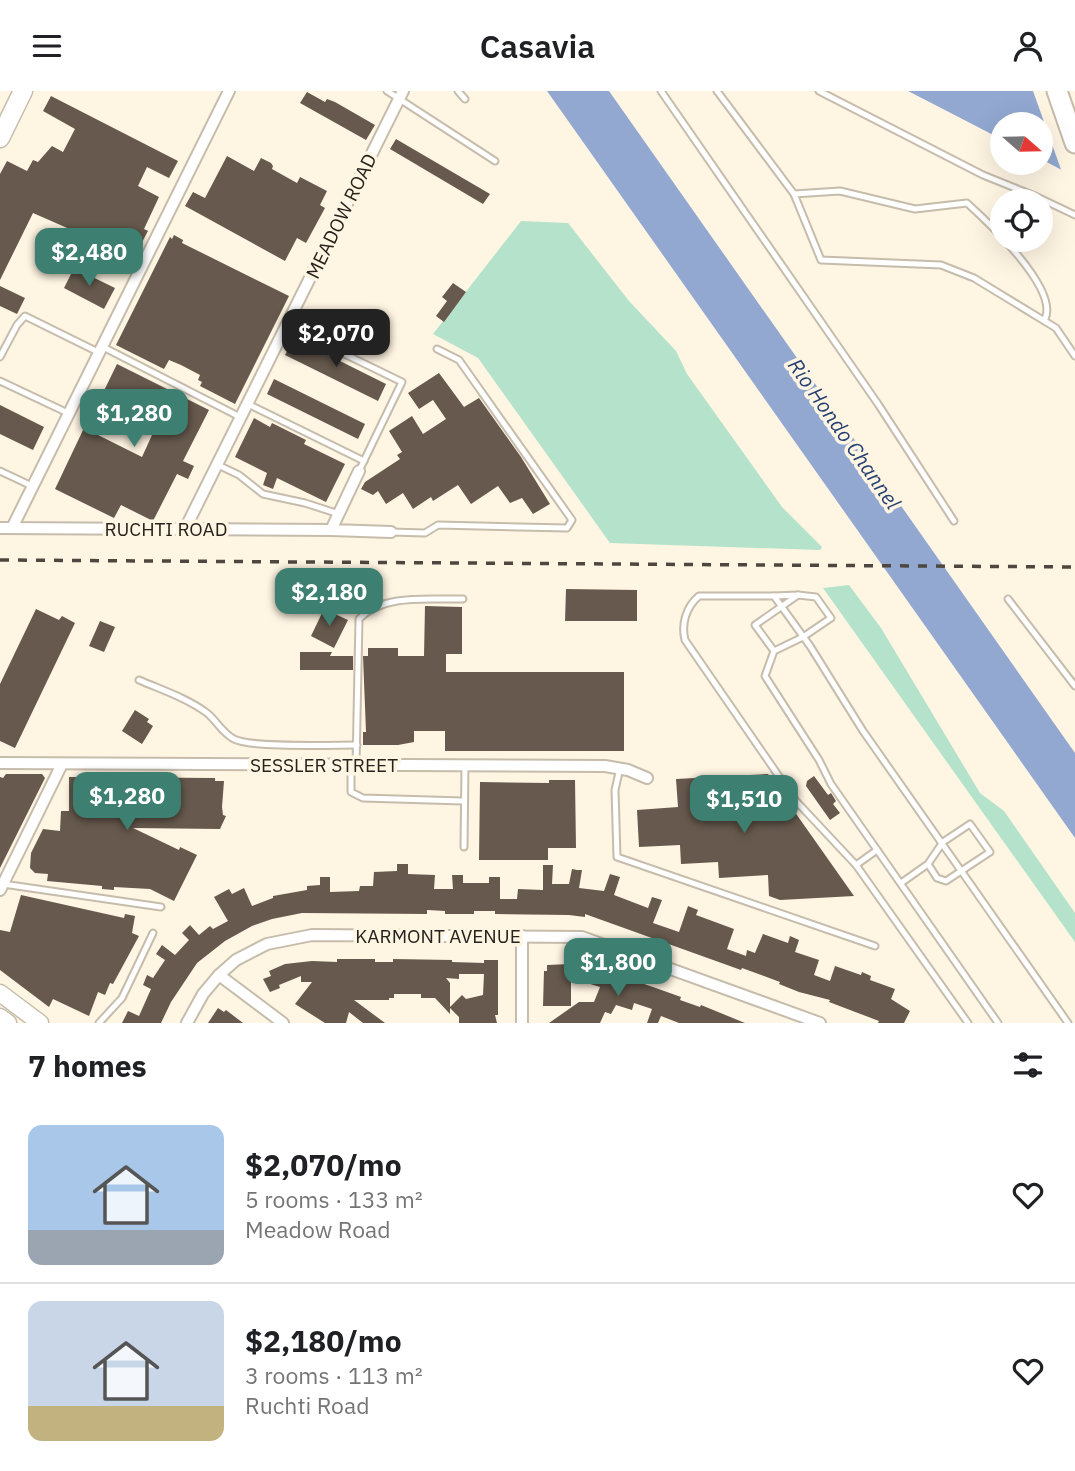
<!DOCTYPE html>
<meta charset="utf-8">
<style>
body{margin:0;font-family:"IBM Plex Sans",sans-serif;background:#f6f6f6;color:#202124;height:100vh;display:flex;flex-direction:column;font-size:26px;white-space:nowrap}
*{box-sizing:border-box;margin:0}
p{font-size:23px;color:#757577}
.icon{flex:none;width:38px;height:38px;fill:none;stroke:currentColor;stroke-width:2;stroke-linecap:round;stroke-linejoin:round}
.map{position:relative;height:932px;overflow:hidden}
.side{display:flex;flex-direction:column;background:#fff;flex:1}
.side>*{flex:none}
.needle{width:46px;rotate:110deg}
.controls{position:absolute;left:990px;top:21px;display:grid;gap:14px}
.controls a{display:grid;place-items:center;width:63px;height:63px;border-radius:50%;background:#fff;box-shadow:0 7px 28px #0002;font-size:35px}
.price{position:absolute;translate:-50% -60px;padding:0 16px;border-radius:14px;background:#3d7f70;color:#fff;font-size:23px;line-height:46px;filter:drop-shadow(0 2px 4px #0008)}
.price::after{content:'';position:absolute;left:50%;top:42px;width:21px;height:16px;margin-left:-10px;background:inherit;clip-path:polygon(0 0,100% 0,50% 100%)}
.price.active{background:#222;color:#fff}
ul{padding:0;list-style:none}
li{display:flex;align-items:center;gap:21px;height:175px;padding:0 28px}
li+li{border-top:2px solid #e0e0e0}
li span{display:grid;place-items:center;flex:none;width:196px;height:140px;border-radius:14px;color:#555}
li>.icon{margin-inline-start:auto}
span .icon{width:84px;height:84px;fill:#fffc;stroke-width:1}
li b{font-size:30px}
h2{display:flex;justify-content:space-between;align-items:center;height:84px;padding:0 28px;font-size:30px}
header{display:flex;justify-content:space-between;align-items:center;height:91px;padding:0 28px;background:#fff;font-size:32px;font-weight:600}
.map>svg:first-child{display:block}
.green{fill:#b4e2ca}
.water{fill:#92a8d1}
.pier{fill:#fff5e3}
.building{fill:#67594d;fill-rule:evenodd}
.lines{fill:none;stroke-linecap:round;stroke-linejoin:round}
.lane-casing{stroke:#c6bcab;stroke-width:9}
.street-casing{stroke:#c6bcab;stroke-width:14}
.secondary-casing{stroke:#c6bcab;stroke-width:19}
.primary-casing{stroke:#c6bcab;stroke-width:21}
.highway-casing{stroke:#c6bcab;stroke-width:23}
.lane{stroke:#fff;stroke-width:5}
.street{stroke:#fff;stroke-width:10}
.secondary{stroke:#fff;stroke-width:16}
.primary{stroke:#fff;stroke-width:18}
.highway{stroke:#fff;stroke-width:19}
.rail{stroke:#4d473f;stroke-width:3.5;stroke-dasharray:9 9;stroke-linecap:butt}
.labels{text-anchor:middle;stroke-width:7;stroke-linejoin:round;paint-order:stroke}
.street-label{font-size:19px;fill:#26221c;stroke:#fff5e3}
.water-label{font-size:21px;font-style:italic;fill:#253f73;stroke:#fff5e3}
</style>
<header><svg class="icon" aria-label="menu" viewBox="0 0 24 24"><path d="M4 6h16M4 12h16M4 18h16"/></svg>Casavia<svg class="icon" aria-label="person" viewBox="0 0 24 24"><circle cx="12" cy="8" r="4"/><path d="M4 21q1-7 8-7t8 7"/></svg></header>
<div class="map">
<svg width="1075" height="932" viewBox="0 0 1075 932">
<rect width="100%" height="100%" fill="#fff5e3"/>
<g class="green">
<path d="M521,130L568,132L629,210L676,260L687,283L782,416L822,456L820,459L610,452L478,267L433,243Z"/>
<path d="M849,494L881,537L980,702L1004,720L1075,822V851L823,497Z"/>
</g>
<g class="water">
<path d="M547,0H609L1075,662V747Z"/>
<path d="M908,0H1075V86L1041,68V33H1003V49Z"/>
</g>
<path class="pier" d="M1033,0H1075V89L1063,84Z"/>
<g class="building">
<path d="M307,1L325,11L327,8L335,11L375,34L366,49L300,12Z"/>
<path d="M51,5L178,70L169,87L147,76L138,95L159,106L144,138L148,140L125,183L83,163L90,147L33,122L0,189V83L7,70L27,80L33,69L38,71L52,55L63,61L75,38L43,20Z"/>
<path d="M396,48L490,103L483,113L390,58Z"/>
<path d="M227,65L254,80L261,67L271,72L273,75L272,78L297,92L300,86L327,100L320,114L325,117L306,152L297,147L285,170L185,115L193,101L205,107Z"/>
<path d="M174,144L183,149L182,152L289,205L235,313L200,295L202,291L198,289L200,284L181,274L169,269L164,278L116,254L170,146L172,148Z"/>
<path d="M74,177L115,197L104,218L64,197Z"/>
<path d="M453,192L466,201L444,231L436,225L447,210L442,206Z"/>
<path d="M0,195L25,207L17,223L0,215Z"/>
<path d="M294,247L386,293L378,310L285,264Z"/>
<path d="M117,273L209,319L183,370L194,375L188,388L177,383L153,430L121,414L114,427L55,398L84,337L142,366L152,344L96,316Z"/>
<path d="M439,282L464,316L479,307L521,366L550,413L533,423L522,407L510,412L498,395L471,413L458,394L433,410L431,406L413,418L403,402L386,413L378,400L373,404L361,398L365,391L400,368L397,364L402,361L389,340L412,325L423,343L446,328L433,309L419,318L408,302Z"/>
<path d="M274,288L365,333L358,348L267,303Z"/>
<path d="M0,314L44,336L33,359L0,343Z"/>
<path d="M254,327L270,336L272,332L306,349L304,353L345,373L326,411L277,387L273,398L263,394L267,382L235,366Z"/>
<path d="M566,498L637,499V530H565Z"/>
<path d="M425,515L462,516V563H446V581H624V660H445V640H414V651L398,654H363V641H366L363,565H368V557H398V565H424Z"/>
<path d="M36,518L59,529L62,525L75,532L15,657L0,650V593Z"/>
<path d="M324,518L348,529L334,557L311,545Z"/>
<path d="M100,530L115,536L104,561L89,555Z"/>
<path d="M300,561H332L330,565H353V579H300Z"/>
<path d="M135,619L149,628L147,631L153,635L142,653L122,640Z"/>
<path d="M6,683H42L45,687L0,777V686L3,687Z"/>
<path d="M768,683L854,805L780,809L769,805L768,784L719,787L718,771L681,773L680,754L639,756L637,719L678,716L676,688Z"/>
<path d="M814,685L828,704L831,702L836,710L833,713L840,722L830,729L806,695L807,690Z"/>
<path d="M69,686L215,687V690H224L222,716L223,724L226,725L220,738L133,737L179,759L180,756L197,764L174,810L150,798L114,796V799L102,798V795L47,790L48,783L35,782L30,777L31,762L43,738L60,740L61,720H69Z"/>
<path d="M549,689H575L576,757H548V769H479L480,691L549,692Z"/>
<path d="M397,773H408V783L435,784L434,798H453L452,784H463V792H489V786H500V808H517L518,798L543,799V774H553L552,793H569L572,778L577,779H582L579,797L604,800L610,783L620,786L614,804L648,817L652,806L662,809L653,832L679,841L688,815L698,819L696,824L734,838L727,858L746,865L747,859L755,862L763,843L788,852L790,845L799,849L795,861L819,869L814,884L830,890L835,875L861,884L862,881L871,885L870,889L895,898L891,908L910,920L904,932H878L879,930L829,911L830,909L799,901L779,893L780,891L742,877L741,879L585,823V826L569,824L495,823V820H474V823H445V820L427,819V823L302,822L272,828L252,835L225,850L197,872L171,911L161,932H122L128,920L139,925L151,898L143,894L147,884L153,887L165,869L156,863L162,854L175,864L189,849L182,842L190,834L199,844L210,835L213,838L228,830L214,806L229,798L232,803L244,797L252,815L273,807V805L307,799V795L320,794V786H330V801L359,800L360,795H373L374,781L397,780Z"/>
<path d="M21,804L124,827L125,823L135,825L132,842L139,845L113,893L110,892L105,904L98,901L89,925L53,908L49,916L0,879V839L10,841Z"/>
<path d="M337,868H375V871H393V868L452,869V871L484,872V869H498V924H495L497,932H459V926L450,917V923L435,907H421V903H394V907H389V909H354L385,932H363L349,921L346,932H325L295,913L312,891H301V885L279,894L280,897L270,901L263,888L271,885L269,880L285,873L312,870L337,871ZM459,883H484L483,904L466,908L462,904L450,916V892L446,887L459,888Z"/>
<path d="M571,869L602,878L601,881L622,888L623,886L653,896L681,906L680,909L700,916L701,914L745,932H679L661,925L658,932H647L652,918L634,912L632,919L616,914L611,923L605,921L600,932H549L579,911H594L600,896L571,887V915H543L544,880H547V874L570,873Z"/>
<path d="M218,917L224,921L226,919L243,932H208Z"/>
</g>
<g class="lines">
<defs>
<g id="lane">
<path d="M387,0L495,70"/>
<path d="M458,0L465,8"/>
<path d="M661,0L878,313L954,430"/>
<path d="M717,0L794,103"/>
<path d="M819,0L983,84L1035,105L1075,124"/>
<path d="M1045,228C1059,198 989,132 967,112L915,118L840,100L794,103L821,169L941,174L974,187L1056,237L1075,265"/>
<path d="M287,235L402,291L359,380"/>
<path d="M103,256L240,326"/>
<path d="M0,266L17,234L25,225L100,262"/>
<path d="M0,290L70,323"/>
<path d="M248,313L364,370"/>
<path d="M218,374L239,384L263,403L305,412L339,423"/>
<path d="M0,380L34,396"/>
<path d="M391,441L425,442L438,434L567,437L572,429L459,269L437,258"/>
<path d="M774,505L798,504"/>
<path d="M1008,508L1075,595"/>
<path d="M774,560L755,534L798,504L816,506L831,527L803,546L774,560L765,585L819,669L831,693L998,932"/>
<path d="M139,589C162,599 187,607 207,622C217,630 222,642 234,648C251,657 332,654 357,654"/>
<path d="M351,675V701L363,707L463,710"/>
<path d="M356,675L359,528C384,502 429,509 463,508"/>
<path d="M620,677L615,699L617,766L875,855"/>
<path d="M464,756L465,674"/>
<path d="M856,774L877,759"/>
<path d="M901,792L928,773L943,751L970,733L990,761L946,790L937,787L928,773"/>
<path d="M3,793L161,816"/>
<path d="M99,932L122,907L153,842"/>
<path d="M968,932L856,774L796,710L685,549C681,533 686,516 699,505H774L810,555L863,640L1068,932"/>
</g>
<g id="street">
<path d="M359,380L331,439L391,441"/>
<path d="M0,437L331,439"/>
<path d="M12,437L229,0"/>
<path d="M185,438L403,0"/>
<path d="M0,672L605,675L628,679L647,687"/>
<path d="M0,799L62,673"/>
<path d="M219,884L283,932"/>
<path d="M187,932L203,903L219,884L236,869L267,853L312,844L582,846L820,932"/>
<path d="M522,932V845"/>
</g>
<g id="secondary">
<path d="M0,902L40,932"/>
<path d="M0,926L8,932"/>
</g>
<path id="primary" d="M0,47L23,0"/>
<path id="highway" d="M1057,0L1075,52"/>
</defs>
<use href="#lane" class="lane-casing"/>
<use href="#street" class="street-casing"/>
<use href="#secondary" class="secondary-casing"/>
<use href="#primary" class="primary-casing"/>
<use href="#highway" class="highway-casing"/>
<use href="#lane" class="lane"/>
<use href="#street" class="street"/>
<use href="#secondary" class="secondary"/>
<use href="#primary" class="primary"/>
<use href="#highway" class="highway"/>
<path class="rail" d="M0,469L1075,476"/>
</g>
<g class="labels">
<g class="street-label">
<text transform="translate(341 125) rotate(-64)" y="7">MEADOW ROAD</text>
<text x="166" y="445">RUCHTI ROAD</text>
<text x="324" y="681">SESSLER STREET</text>
<text x="438" y="852">KARMONT AVENUE</text>
</g>
<g class="water-label">
<text transform="translate(844 343) rotate(55)" y="7">Rio Hondo Channel</text>
</g>
</g>
</svg>
<div class="controls">
<a><svg class="needle" viewBox="-14 -14 28 28"><path d="M0-13l5 13h-10z" fill="#e53935"/><path d="M0 13l5-13h-10z" fill="#757577"/></svg></a>
<a><svg class="icon" aria-label="locate" viewBox="0 0 24 24"><circle cx="12" cy="12" r="6"/><path d="M12 2v4M12 18v4M2 12h4M18 12h4"/></svg></a>
</div>
<b class="price" style="left:89px;top:197px">$2,480</b>
<b class="price active" style="left:336px;top:278px">$2,070</b>
<b class="price" style="left:134px;top:358px">$1,280</b>
<b class="price" style="left:329px;top:537px">$2,180</b>
<b class="price" style="left:127px;top:741px">$1,280</b>
<b class="price" style="left:744px;top:744px">$1,510</b>
<b class="price" style="left:618px;top:907px">$1,800</b>
</div>
<section class="side">
<h2>7 homes<svg class="icon" aria-label="filters" viewBox="0 0 24 24"><path d="M4 7h16M4 17h16"/><circle cx="9" cy="7" r="2"/><circle cx="15" cy="17" r="2"/></svg></h2>
<ul>
<li><span style="background:linear-gradient(#a9c7e8 75%,#9aa5b1 0)"><svg class="icon" aria-label="home" viewBox="0 0 24 24"><path d="M3 11l9-7 9 7M6 9v11h12V9"/></svg></span><div><b>$2,070/mo</b><p>5 rooms · 133 m²</p><p>Meadow Road</p></div><svg class="icon" aria-label="heart" viewBox="0 0 24 24"><path d="M12 20l-8-8c-3-5 5-10 8-4 3-6 11-1 8 4z"/></svg></li>
<li><span style="background:linear-gradient(#c9d6e8 75%,#c2b280 0)"><svg class="icon" aria-label="home" viewBox="0 0 24 24"><path d="M3 11l9-7 9 7M6 9v11h12V9"/></svg></span><div><b>$2,180/mo</b><p>3 rooms · 113 m²</p><p>Ruchti Road</p></div><svg class="icon" aria-label="heart" viewBox="0 0 24 24"><path d="M12 20l-8-8c-3-5 5-10 8-4 3-6 11-1 8 4z"/></svg></li>
</ul>
</section>
